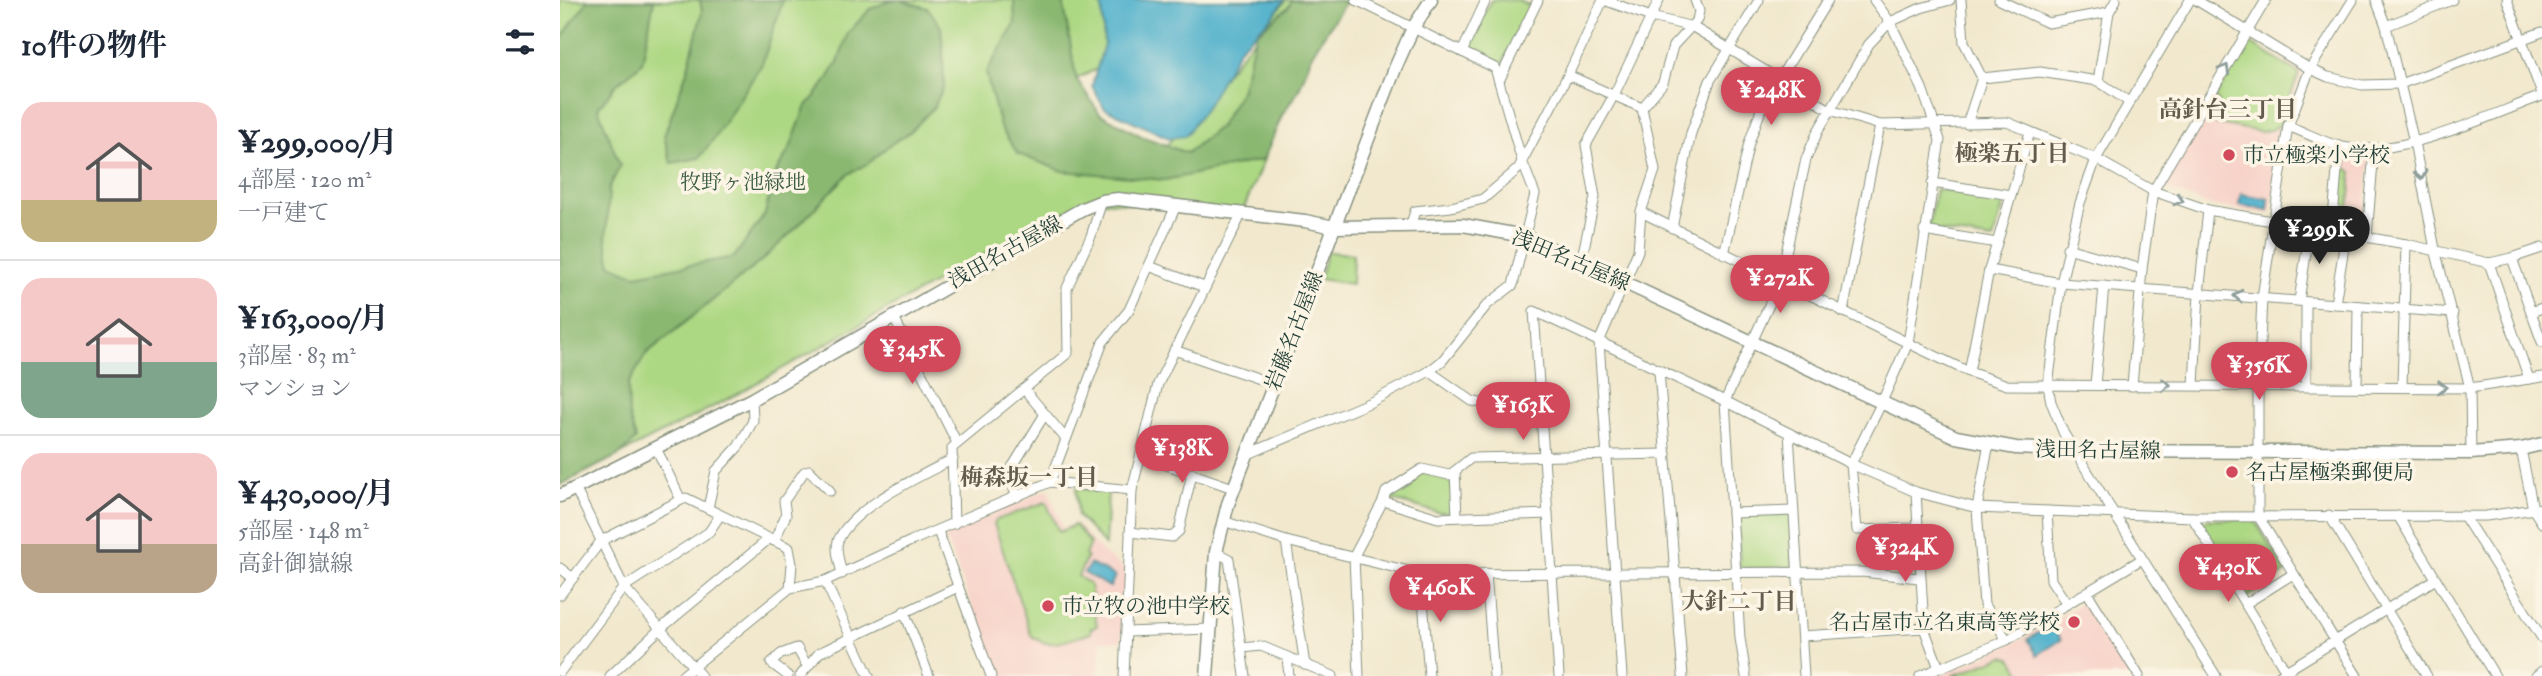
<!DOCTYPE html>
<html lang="ja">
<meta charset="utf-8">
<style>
body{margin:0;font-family:"IM FELL Double Pica","Noto Serif JP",serif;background:#f6f6f7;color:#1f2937;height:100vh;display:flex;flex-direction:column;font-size:26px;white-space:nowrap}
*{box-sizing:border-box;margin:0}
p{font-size:23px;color:#747a83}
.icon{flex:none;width:38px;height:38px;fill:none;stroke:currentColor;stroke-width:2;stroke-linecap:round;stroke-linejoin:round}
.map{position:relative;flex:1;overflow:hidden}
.panel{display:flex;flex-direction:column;background:#fff;width:560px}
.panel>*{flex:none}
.price{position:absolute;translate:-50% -60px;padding:0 16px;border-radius:24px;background:#d1495b;color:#fff;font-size:23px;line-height:46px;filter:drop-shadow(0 2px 4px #0008)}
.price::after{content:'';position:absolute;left:50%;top:42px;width:21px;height:16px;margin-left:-10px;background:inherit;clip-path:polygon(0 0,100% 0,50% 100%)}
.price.on{background:#222;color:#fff}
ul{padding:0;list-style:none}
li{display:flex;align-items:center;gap:21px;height:175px;padding:0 21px}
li+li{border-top:2px solid #e0e1e3}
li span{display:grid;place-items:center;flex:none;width:196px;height:140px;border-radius:21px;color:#555}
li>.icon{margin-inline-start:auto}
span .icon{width:84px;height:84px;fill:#fffc;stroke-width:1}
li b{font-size:30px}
h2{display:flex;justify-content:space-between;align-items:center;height:84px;padding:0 21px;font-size:30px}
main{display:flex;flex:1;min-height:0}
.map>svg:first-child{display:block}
.built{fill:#f7d1c8}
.green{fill:#add883;stroke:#668a5c;stroke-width:2}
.forest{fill:#8ab871;stroke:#547a52;stroke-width:2}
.water{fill:#4cafcb;stroke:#367680;stroke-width:2}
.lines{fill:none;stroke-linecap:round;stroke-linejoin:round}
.minor-casing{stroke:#889280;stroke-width:11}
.major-casing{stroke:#889280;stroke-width:15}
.minor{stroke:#fff;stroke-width:9}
.major{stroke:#fff;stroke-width:12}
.oneway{stroke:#8f9e9a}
.poi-dot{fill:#d1495b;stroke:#fcf5e5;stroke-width:2.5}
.labels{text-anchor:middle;stroke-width:7;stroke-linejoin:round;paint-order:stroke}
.poi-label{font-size:21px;fill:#1f3d34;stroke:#fcf5e5;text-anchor:start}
.park-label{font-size:21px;fill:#3b5c44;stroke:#fcf5e5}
.street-label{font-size:21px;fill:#1f3d34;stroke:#fcf5e5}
.neighbourhood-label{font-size:23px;font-weight:bold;fill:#635b4e;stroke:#fcf5e5}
</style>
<main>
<section class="panel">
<h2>10件の物件<svg class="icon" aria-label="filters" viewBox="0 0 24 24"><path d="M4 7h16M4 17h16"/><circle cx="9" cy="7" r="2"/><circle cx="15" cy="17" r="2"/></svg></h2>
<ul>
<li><span style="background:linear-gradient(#f6c9c9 70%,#c2b280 0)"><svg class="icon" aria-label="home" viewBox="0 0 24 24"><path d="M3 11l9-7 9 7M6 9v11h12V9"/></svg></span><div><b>¥299,000/月</b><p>4部屋 · 120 m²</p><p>一戸建て</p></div></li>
<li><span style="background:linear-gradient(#f6c9c9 60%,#7fa58c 0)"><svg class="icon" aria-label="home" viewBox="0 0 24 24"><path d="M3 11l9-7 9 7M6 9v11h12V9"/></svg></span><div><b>¥163,000/月</b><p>3部屋 · 83 m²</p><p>マンション</p></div></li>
<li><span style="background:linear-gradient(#f6c9c9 65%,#b9a48a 0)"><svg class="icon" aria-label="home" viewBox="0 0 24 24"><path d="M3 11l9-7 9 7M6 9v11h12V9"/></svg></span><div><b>¥430,000/月</b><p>5部屋 · 148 m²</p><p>高針御嶽線</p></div></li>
</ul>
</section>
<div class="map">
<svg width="1982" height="676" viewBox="0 0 1982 676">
<rect width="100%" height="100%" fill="#fcf5e5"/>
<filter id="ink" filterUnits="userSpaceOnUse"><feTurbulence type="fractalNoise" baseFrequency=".0143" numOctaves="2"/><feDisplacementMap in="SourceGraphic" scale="14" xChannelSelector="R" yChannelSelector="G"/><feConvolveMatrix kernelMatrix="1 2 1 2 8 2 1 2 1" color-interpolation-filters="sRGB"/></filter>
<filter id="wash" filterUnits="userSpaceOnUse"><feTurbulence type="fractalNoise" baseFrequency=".00686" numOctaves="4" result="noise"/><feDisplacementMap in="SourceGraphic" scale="28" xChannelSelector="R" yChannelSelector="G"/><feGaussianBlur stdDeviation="1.57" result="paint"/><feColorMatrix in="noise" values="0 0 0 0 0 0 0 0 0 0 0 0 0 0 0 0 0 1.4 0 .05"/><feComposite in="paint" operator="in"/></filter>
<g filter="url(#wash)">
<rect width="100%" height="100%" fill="#f1e8cd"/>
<g class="built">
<path d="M1687,41L1743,72L1722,124L1711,211L1708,214L1648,205L1602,186Z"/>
<path d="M1784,150L1810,155L1803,228L1800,231L1777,227L1781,152Z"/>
<path d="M488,489L503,528L516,523L543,553L564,568L566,572L562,641H541L539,676H439L386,539L389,534Z"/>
<path d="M1524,602L1528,603L1572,676H1378L1458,641Z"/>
</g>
<g class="green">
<path d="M0,0H532L542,6L544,44L537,69L516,79L540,114L583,137L607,145L726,0L786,1L753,52L739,89L722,115L682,213L542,201L473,227L172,397L0,485Z"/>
<path d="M931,0H958L970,6L942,65L908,49Z"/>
<path d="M1690,43L1739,73L1719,127L1715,126L1714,129L1701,132L1648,122L1659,102L1655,98L1687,44Z"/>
<path d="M1783,165L1792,172L1788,218L1778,217Z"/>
<path d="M1376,189L1445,200L1433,240L1372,230L1369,227Z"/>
<path d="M767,252L793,254L792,284L759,279Z"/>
<path d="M862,471L892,479L894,513H880L829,499V494Z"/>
<path d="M516,488L548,492L545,545L518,516Z"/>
<path d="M486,502L499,532L515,525L530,543L525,555L527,557L518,576L530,584L537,626L530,629L531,633C511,638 488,652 471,635L434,524L436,520Z"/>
<path d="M1231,514L1233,567L1180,569L1178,516Z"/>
<path d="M1694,519L1726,572L1686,598L1642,525L1645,520Z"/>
<path d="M1444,656L1451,658L1463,676H1392Z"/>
</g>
<g class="forest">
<path d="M28,0H94L82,63L56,85L38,108L60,166L49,188L46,240L51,265L75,275L174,257L205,214L214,176L230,148L245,108L264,85L278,62L288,33L310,9L331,0H340L368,8L381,27L383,51L384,86L374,107L350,132L328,146L310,162L287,175L236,228L200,262L86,354L68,385L69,416L76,439L61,454L0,485V40Z"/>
<path d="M140,0H223L202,64L156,136L139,158L111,163L104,136L128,68L142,12Z"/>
<path d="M454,0H503L516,78L540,114L583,137L627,153L660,126L681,91L696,34L728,7L732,0L786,1L753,52L739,89L722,115L703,160L605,180L502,171L458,154L440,127L426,73L455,24Z"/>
</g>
<g class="water">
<path d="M532,0H724L715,14L680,47L648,104L625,136L609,138L544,108L532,86L544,44L542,7Z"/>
<path d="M1681,194L1709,199L1708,210L1679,205Z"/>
<path d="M530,564L555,576L550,587L524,573Z"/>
<path d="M1492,625L1501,640L1477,655L1468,639Z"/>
</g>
</g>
<g filter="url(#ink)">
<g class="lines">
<defs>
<g id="minor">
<path d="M1044,0L1091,17L1133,27L1270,110L1320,125L1447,122L1536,159L1593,191L1648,210L1846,244L1929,263L1952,258L1982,248"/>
<path d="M1314,0L1330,22L1362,88L1380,140L1348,343L1321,404L1291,464L1297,530L1357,528"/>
<path d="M1401,0L1404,42L1422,78L1407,124"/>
<path d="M1439,0L1488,23L1549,12"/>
<path d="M1630,0L1536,159L1520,203L1501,283L1488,386L1491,402L1504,434L1656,676"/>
<path d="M1636,0L1750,69L1768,77L1802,85L1840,84L1982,32"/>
<path d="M1793,0L1750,69L1728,126L1702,298L1698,387V516L1797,676"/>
<path d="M1816,0L1826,26L1854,142L1875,249L1910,388L1911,453"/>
<path d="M1947,0L1982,94"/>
<path d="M1826,26L1892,0"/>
<path d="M902,52L926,0"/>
<path d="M1008,75L1082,108L1095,170L1081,212L1078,251L1039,342L1062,676"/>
<path d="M1422,78L1480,72L1538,81L1569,102"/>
<path d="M939,81L978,0"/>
<path d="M1538,81L1549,12L1556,0"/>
<path d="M1082,108L1103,83L1113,46L1137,20L1139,11L1135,0"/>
<path d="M1728,126C1745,132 1762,142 1779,146C1835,161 1927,116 1982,96"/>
<path d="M1372,183L1451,195"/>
<path d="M1081,212L1348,343L1409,372L1447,385L1910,388L1982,377"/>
<path d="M851,224L855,211L891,207L923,199L958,169L1008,75L1043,0"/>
<path d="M1112,228L1131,133L1150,81L1199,0"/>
<path d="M1364,231L1437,243"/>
<path d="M1772,231L1779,146"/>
<path d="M1807,237L1814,150"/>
<path d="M1507,248L1582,269"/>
<path d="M1164,254L1189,143L1202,107L1268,0"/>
<path d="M1952,258L1971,312"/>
<path d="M1021,262L1035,197L1026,145L1054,95L1099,0"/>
<path d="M1929,263L1969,379"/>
<path d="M589,266L644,287"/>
<path d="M1429,270L1501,283L1893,313"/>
<path d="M1739,301L1750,227"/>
<path d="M1775,304L1786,234"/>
<path d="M1982,308L1971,312L1982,342"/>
<path d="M1283,312L1320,125"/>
<path d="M333,316L397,443"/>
<path d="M614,350L714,384"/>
<path d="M869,371L912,401L940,408"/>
<path d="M1099,371L1123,676"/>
<path d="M1409,372L1429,270L1470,132"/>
<path d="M1535,385L1544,286"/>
<path d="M1634,385L1639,294L1648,210"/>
<path d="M1746,385V302"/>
<path d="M1572,386L1582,269L1593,191L1706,0"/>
<path d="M1797,386L1798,306"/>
<path d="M1842,387L1846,244"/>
<path d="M464,389L506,439"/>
<path d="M1229,433L1244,676"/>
<path d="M1429,443L1417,508L1424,605L1447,640"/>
<path d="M96,448L121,500L126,498L229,548L232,564L230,588"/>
<path d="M1961,449L1973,509L1982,523"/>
<path d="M686,455L811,402L868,372L882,361L927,305L953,285L975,194L962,161L935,68L796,0"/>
<path d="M581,456L673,488"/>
<path d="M490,482L572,490"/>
<path d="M15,488L64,587L141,676"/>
<path d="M1356,492L1364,628L1379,668"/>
<path d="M457,497L448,474L485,414"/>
<path d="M823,501L826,492L862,469L889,475L895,471"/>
<path d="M148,508L156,471L178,447L193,421L192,399"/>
<path d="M1487,511L1491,580L1507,604"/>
<path d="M1172,513L1233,511"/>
<path d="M1769,515L1867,676"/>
<path d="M1838,516L1935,676"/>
<path d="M1904,516L1982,638"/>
<path d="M897,517L895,471L911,458L1106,454"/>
<path d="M1632,517L1729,676"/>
<path d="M663,521L726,541L861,574L1302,572L1359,578"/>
<path d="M394,524L392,448L508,353L507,288L531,236L542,201"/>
<path d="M378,531L431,676"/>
<path d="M570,532L612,537L619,531L632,473"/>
<path d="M214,541L226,515L224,501L244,472L249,470L270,491"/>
<path d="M726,541L745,665"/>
<path d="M656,552L669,559L685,676"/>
<path d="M0,568L13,578"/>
<path d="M926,573L934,676"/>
<path d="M282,574C280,564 275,551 278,541C292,507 361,476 393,459"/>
<path d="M861,574L869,676"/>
<path d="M265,581L351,541L490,482L543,342L569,310L616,206"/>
<path d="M1527,592L1579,676"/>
<path d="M0,595L41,541L121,500"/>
<path d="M1685,604L1733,574"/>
<path d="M344,611L369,676"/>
<path d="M566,632L650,629"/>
<path d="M1242,636L1364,628"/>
<path d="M682,648L701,646L773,676"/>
<path d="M727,657L729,676"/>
<path d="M0,672L64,587L149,532L160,515"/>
<path d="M50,676L99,630L210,538"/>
<path d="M122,676L230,588L265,581L309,676"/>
<path d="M228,676L211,663L221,654L237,648L247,666"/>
<path d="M240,676L259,653L398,587"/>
<path d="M564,676L572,490L598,384L682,213"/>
<path d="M799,676L794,556L823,501L878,518L988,514"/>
<path d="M999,676L974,311L1165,401L1291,464L1356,492L1417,508L1632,517L1926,516L1982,508"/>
<path d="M1186,676L1180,638L1165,401L1220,281L1246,159L1258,131L1309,44L1330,22L1361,8L1390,0"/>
<path d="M1360,676L1447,640L1582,559"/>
<path d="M1718,676L1876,579"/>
<path d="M1976,676L1982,671"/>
</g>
<g id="major">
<path d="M0,496L192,399L522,209L542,201L558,199L745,221L774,227L903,225L964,236L1396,437L1456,448L1515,451L1911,453L1961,449L1982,444"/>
<path d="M647,676L656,552L668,504L836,66L853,28L871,0"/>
</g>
</defs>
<use href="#minor" class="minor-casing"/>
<use href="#major" class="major-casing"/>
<use href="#minor" class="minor"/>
<use href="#major" class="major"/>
</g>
<defs><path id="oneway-chevron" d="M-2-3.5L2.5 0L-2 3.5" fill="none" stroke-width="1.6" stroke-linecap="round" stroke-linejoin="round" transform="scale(1.75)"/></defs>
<g class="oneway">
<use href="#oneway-chevron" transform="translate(1665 69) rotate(-60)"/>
<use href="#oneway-chevron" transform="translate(1861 175) rotate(79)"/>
<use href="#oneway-chevron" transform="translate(1619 200) rotate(18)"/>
<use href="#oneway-chevron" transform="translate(1678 296) rotate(-176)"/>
<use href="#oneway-chevron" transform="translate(1606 385) rotate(-1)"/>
<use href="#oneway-chevron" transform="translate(1882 387) rotate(1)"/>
</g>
</g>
<g class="poi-dot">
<circle cx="1669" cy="155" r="7"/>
<circle cx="1672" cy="472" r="7"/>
<circle cx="488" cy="606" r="7"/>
<circle cx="1514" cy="622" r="7"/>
</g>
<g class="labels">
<g class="poi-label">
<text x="1683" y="162">市立極楽小学校</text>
<text x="1686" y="479">名古屋極楽郵便局</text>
<text x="502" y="613">市立牧の池中学校</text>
<text x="1500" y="629" text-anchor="end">名古屋市立名東高等学校</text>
</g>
<g class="park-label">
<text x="183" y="189">牧野ヶ池緑地</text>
</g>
<g class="street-label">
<text transform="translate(445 252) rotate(-29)" y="7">浅田名古屋線</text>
<text transform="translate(1011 260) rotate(23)" y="7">浅田名古屋線</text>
<text transform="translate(734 331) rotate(-69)" y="7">岩藤名古屋線</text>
<text transform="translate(1538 450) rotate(1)" y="7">浅田名古屋線</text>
</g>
<g class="neighbourhood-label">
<text x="1668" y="117">高針台三丁目</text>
<text x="1452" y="161">極楽五丁目</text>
<text x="469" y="485">梅森坂一丁目</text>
<text x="1179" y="609">大針二丁目</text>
</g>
</g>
</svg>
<b class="price" style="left:1211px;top:127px">¥248K</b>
<b class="price on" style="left:1759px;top:266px">¥299K</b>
<b class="price" style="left:1220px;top:315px">¥272K</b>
<b class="price" style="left:352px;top:386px">¥345K</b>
<b class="price" style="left:1699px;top:402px">¥356K</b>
<b class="price" style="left:963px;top:442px">¥163K</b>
<b class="price" style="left:622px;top:485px">¥138K</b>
<b class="price" style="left:1345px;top:584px">¥324K</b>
<b class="price" style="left:1668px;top:604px">¥430K</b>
<b class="price" style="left:880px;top:624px">¥460K</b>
</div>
</main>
